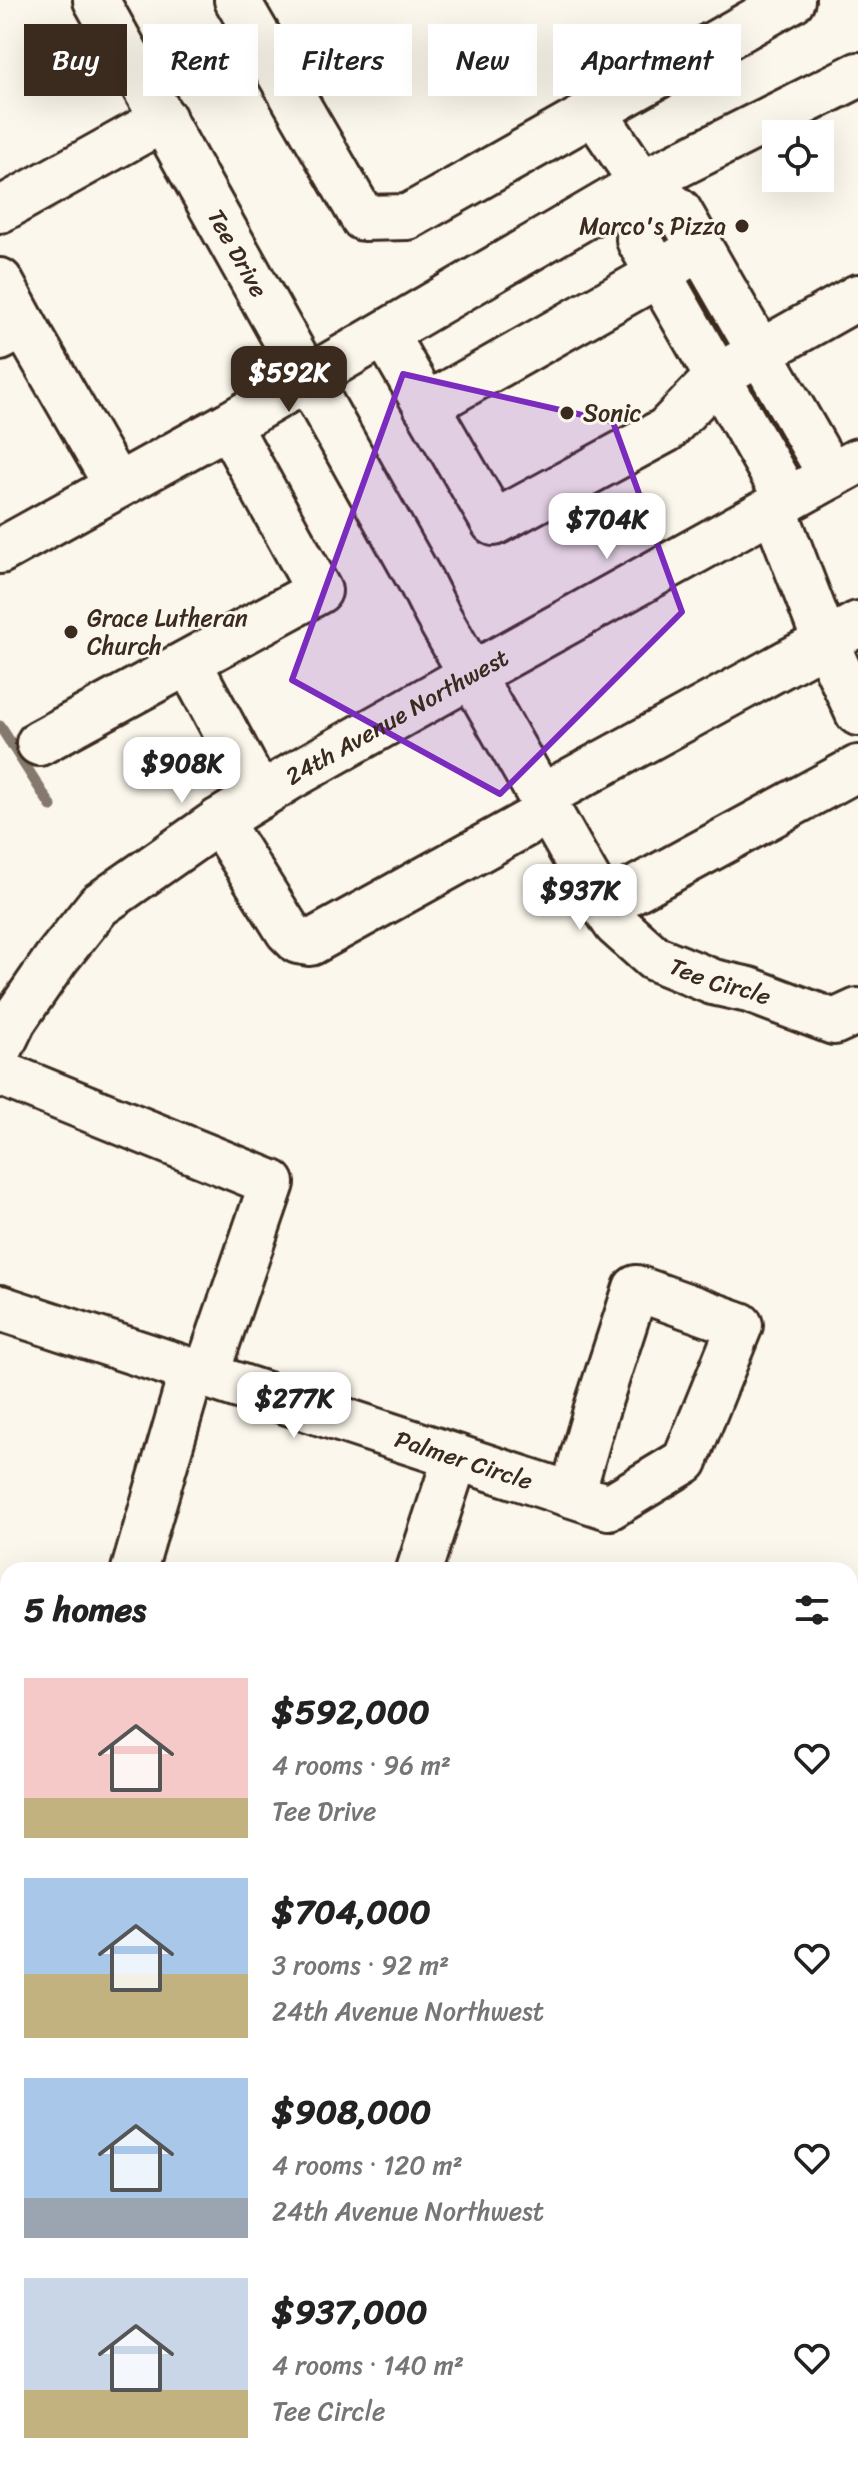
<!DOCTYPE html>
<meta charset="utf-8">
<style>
body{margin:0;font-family:Sriracha,sans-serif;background:#f2f2f2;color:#222;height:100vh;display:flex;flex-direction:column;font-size:30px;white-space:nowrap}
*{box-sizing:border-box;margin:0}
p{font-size:26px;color:#767676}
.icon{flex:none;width:44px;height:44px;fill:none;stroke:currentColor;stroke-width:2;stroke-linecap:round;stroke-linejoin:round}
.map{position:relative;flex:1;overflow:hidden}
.side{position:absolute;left:0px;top:1562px;width:858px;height:912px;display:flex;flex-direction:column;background:#fff;border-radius:24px 24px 0 0;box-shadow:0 8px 32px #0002}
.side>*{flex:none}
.guide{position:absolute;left:24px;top:24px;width:810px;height:72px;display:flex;gap:16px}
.controls{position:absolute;left:762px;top:120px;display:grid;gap:16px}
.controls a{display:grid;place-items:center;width:72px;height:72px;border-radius:0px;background:#fff;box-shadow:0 8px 32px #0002;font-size:40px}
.price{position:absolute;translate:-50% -68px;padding:0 18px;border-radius:16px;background:#fff;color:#222;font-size:26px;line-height:52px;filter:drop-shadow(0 2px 4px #0008)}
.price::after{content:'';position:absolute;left:50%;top:48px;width:24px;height:18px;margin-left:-12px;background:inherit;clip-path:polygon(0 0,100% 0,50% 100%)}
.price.current{background:#3b2a1e;color:#fff}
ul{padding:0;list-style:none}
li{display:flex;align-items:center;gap:24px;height:200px;padding:0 24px}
li span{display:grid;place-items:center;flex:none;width:224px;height:160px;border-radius:0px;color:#555}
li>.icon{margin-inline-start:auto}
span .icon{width:96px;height:96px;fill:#fffc;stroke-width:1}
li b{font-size:34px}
h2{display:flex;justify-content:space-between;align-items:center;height:96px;padding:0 24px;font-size:34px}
.tag{padding:0 28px;border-radius:0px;background:#fff;box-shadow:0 8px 32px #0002;font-size:28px;line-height:72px}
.tag.current{background:#3b2a1e;color:#fff}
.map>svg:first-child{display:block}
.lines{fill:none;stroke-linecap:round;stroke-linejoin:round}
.stream{stroke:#85796d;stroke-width:11}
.minor-casing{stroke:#3b2a1e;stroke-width:50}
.major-casing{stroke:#3b2a1e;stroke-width:50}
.minor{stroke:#fbf7ec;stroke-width:44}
.major{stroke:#fbf7ec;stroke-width:44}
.marked{fill:#7b2cbf;fill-opacity:0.2;stroke:#7b2cbf;stroke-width:6;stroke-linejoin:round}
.poi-dot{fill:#3b2a1e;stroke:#fbf7ec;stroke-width:3}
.labels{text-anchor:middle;stroke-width:6;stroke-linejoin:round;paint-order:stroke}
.poi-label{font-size:24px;fill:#3b2a1e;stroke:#fbf7ec;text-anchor:start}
.street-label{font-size:24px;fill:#3b2a1e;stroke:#fbf7ec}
</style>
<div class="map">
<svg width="858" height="2474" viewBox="0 0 858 2474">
<rect width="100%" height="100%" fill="#fbf7ec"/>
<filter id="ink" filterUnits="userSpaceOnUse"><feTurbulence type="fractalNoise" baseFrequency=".0125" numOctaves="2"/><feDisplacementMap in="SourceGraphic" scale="16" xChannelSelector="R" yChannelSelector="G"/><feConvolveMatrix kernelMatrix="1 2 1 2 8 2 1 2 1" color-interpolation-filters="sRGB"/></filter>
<g filter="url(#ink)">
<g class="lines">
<path class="stream" d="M0,726L51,806"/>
<defs>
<g id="minor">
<path id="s1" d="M96,0L420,580L437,614L596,894L616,924L654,958L713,982L749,990L834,1022L858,1011"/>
<path d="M237,0L363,218L408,217L792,0"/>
<path d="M594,112L642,183L679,211L831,476"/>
<path d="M642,183L639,240L788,500"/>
<path d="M0,210L164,119"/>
<path d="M0,281L24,325L0,338"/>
<path d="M24,325L117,486"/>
<path d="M385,334L494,523L666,430L718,376L858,297"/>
<path d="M426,406L659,274L681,259"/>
<path d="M774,508L825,641L858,713"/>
<path d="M0,551L228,425L642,183L858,75"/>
<path d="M189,663L260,796"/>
<path d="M39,743L319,591L228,425"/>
<path d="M541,797L858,624"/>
<path d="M219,821L288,931L298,941L310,943L549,811"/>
<path d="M604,906L858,768"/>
<path d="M0,1073L272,1183L206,1375"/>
<path id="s2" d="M0,1308C203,1375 406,1442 609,1507L685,1461L740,1325L636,1288L596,1411L572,1495"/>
<path d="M134,1570L192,1371"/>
<path d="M419,1570L456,1457"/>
<path d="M0,1853L8,1855"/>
<path d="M850,2322L858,2292"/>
<path d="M0,2369L8,2374"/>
<path d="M0,2425L8,2421"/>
<path d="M787,2474L791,2466"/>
</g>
<g id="major">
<path id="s3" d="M0,1049L14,1020L56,959L99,905L219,821L294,775L473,674L858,461"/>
</g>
</defs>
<use href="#minor" class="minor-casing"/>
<use href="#major" class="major-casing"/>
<use href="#minor" class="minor"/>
<use href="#major" class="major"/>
</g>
</g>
<path class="marked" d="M403,374L613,422L682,612L500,794L292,680Z"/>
<g class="poi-dot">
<circle cx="742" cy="226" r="8"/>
<circle cx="567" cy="413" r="8"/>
<circle cx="71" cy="632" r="8"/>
</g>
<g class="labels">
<g class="poi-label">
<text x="726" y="234" text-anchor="end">Marco's Pizza</text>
<text x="583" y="421">Sonic</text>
<text x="87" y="626">Grace Lutheran<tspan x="87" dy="28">Church</tspan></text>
</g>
<g class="street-label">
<text dy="8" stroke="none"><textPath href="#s1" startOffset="290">Tee Drive</textPath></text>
<text dy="8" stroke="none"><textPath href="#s3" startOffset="528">24th Avenue Northwest</textPath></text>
<text dy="8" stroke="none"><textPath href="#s1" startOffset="1182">Tee Circle</textPath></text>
<text dy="8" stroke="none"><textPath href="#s2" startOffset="488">Palmer Circle</textPath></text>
</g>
</g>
</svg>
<div class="controls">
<a><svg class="icon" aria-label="locate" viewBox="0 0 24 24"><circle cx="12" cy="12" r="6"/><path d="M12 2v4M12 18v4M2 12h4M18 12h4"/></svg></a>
</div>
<b class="price current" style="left:289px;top:414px">$592K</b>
<b class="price" style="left:607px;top:561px">$704K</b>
<b class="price" style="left:182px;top:805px">$908K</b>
<b class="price" style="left:580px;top:932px">$937K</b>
<b class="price" style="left:294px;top:1440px">$277K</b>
<div class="guide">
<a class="tag current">Buy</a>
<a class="tag">Rent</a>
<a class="tag">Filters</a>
<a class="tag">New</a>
<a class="tag">Apartment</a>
</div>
<section class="side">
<h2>5 homes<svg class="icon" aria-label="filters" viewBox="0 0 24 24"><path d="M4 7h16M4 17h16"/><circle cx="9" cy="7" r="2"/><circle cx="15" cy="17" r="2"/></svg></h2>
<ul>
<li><span style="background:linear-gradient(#f6c9c9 75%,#c2b280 0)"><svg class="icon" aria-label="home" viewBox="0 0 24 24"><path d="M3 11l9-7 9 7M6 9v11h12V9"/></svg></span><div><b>$592,000</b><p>4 rooms · 96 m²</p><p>Tee Drive</p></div><svg class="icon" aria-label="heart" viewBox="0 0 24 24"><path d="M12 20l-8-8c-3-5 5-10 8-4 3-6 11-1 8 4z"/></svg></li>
<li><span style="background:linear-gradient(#a9c7e8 60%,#c2b280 0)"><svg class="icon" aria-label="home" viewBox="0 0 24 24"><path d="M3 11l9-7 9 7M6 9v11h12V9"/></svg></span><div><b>$704,000</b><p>3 rooms · 92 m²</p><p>24th Avenue Northwest</p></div><svg class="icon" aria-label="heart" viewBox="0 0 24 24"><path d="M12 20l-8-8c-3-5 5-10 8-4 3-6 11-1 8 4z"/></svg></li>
<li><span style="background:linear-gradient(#a9c7e8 75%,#9aa5b1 0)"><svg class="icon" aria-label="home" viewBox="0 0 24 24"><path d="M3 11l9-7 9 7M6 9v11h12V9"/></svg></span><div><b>$908,000</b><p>4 rooms · 120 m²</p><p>24th Avenue Northwest</p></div><svg class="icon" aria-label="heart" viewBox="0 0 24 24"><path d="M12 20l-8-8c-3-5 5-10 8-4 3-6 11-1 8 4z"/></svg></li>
<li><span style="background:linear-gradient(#c9d6e8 70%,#c2b280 0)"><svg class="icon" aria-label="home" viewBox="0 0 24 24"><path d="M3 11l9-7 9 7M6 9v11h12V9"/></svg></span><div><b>$937,000</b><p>4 rooms · 140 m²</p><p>Tee Circle</p></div><svg class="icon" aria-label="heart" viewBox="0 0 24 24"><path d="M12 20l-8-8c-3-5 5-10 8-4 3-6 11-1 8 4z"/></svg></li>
</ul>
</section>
</div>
